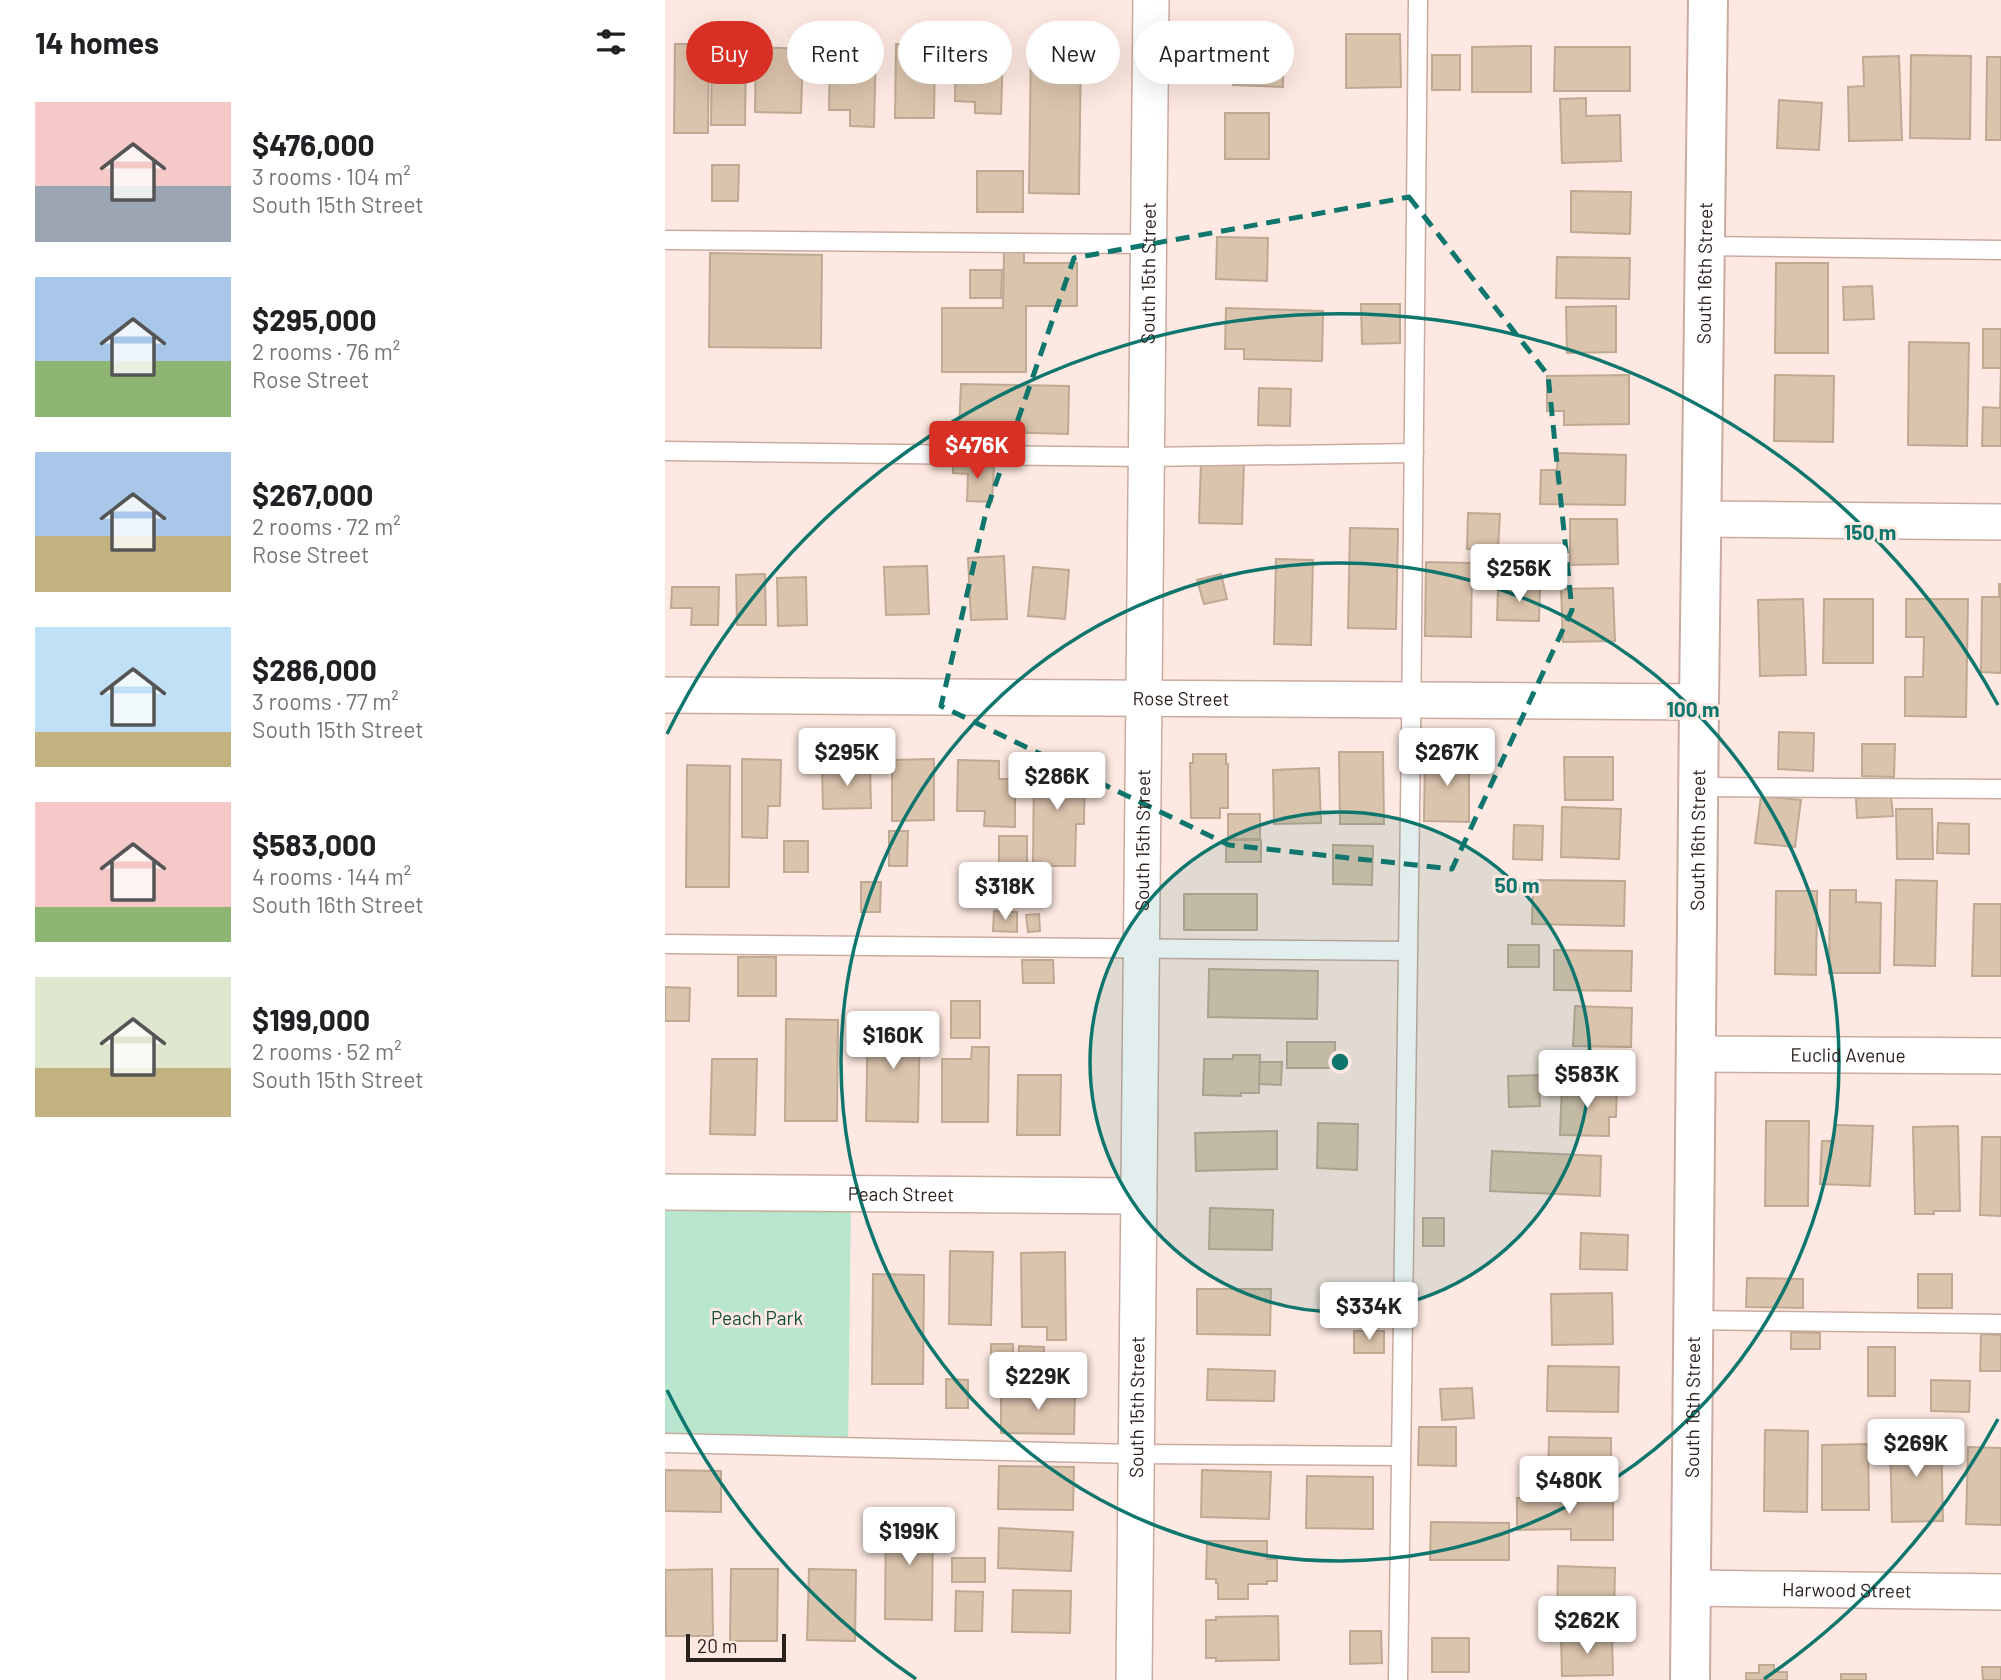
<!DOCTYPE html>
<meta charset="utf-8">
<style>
body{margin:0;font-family:Barlow,sans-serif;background:#f6f6f6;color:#202124;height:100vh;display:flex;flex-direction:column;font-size:26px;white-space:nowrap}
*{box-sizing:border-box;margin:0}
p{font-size:23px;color:#757577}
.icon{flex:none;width:38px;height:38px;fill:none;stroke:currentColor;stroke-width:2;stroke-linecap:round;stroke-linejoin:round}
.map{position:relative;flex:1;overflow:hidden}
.details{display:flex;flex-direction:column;background:#fff;width:665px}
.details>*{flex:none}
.guide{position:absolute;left:21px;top:21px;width:665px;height:63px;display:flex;gap:14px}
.scale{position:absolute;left:21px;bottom:18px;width:100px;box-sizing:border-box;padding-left:7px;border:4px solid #2d211d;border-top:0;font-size:19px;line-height:24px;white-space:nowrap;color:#2d211d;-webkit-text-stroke:5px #fde9e1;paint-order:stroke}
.price{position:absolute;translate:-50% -60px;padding:0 16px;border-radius:7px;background:#fff;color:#222;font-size:23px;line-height:46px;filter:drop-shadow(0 2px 4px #0008)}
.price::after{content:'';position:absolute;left:50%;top:42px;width:21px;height:16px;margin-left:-10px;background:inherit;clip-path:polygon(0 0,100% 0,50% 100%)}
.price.selected{background:#d93025;color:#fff}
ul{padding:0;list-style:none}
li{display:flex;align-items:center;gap:21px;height:175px;padding:0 35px}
li span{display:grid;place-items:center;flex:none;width:196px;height:140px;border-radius:0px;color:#555}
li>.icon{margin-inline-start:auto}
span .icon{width:84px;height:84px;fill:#fffc;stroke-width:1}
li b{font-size:30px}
h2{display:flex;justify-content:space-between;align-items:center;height:84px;padding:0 35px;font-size:30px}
.pill{padding:0 24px;border-radius:32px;background:#fff;box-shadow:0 7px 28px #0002;font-size:24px;line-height:63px}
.pill.selected{background:#d93025;color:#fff}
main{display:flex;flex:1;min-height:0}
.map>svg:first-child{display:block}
.green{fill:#b7e5cd}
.building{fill:#dbc4ad;stroke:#bfa993;stroke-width:2}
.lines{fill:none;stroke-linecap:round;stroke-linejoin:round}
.service-casing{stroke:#caab9f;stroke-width:21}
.minor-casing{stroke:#caab9f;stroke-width:38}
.secondary-casing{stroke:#caab9f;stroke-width:42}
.service{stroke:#fff;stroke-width:18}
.minor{stroke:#fff;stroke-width:35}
.secondary{stroke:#fff;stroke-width:38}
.marked{fill:none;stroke:#0f766e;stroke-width:5;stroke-dasharray:14 9;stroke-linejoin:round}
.ring{fill:none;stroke:#0f766e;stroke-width:3.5}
.labels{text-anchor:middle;stroke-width:6;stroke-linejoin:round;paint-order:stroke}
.street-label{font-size:19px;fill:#2d211d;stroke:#fde9e1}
.park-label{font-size:19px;fill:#104f37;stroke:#fde9e1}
.centre{fill:#0f766e;stroke:#fde9e1;stroke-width:3.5}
.ring-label{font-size:21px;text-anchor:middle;font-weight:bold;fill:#0f766e;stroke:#fde9e1;stroke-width:6;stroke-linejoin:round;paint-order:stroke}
</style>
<main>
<section class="details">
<h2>14 homes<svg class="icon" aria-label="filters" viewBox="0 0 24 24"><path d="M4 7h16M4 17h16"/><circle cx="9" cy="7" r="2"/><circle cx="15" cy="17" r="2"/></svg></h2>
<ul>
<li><span style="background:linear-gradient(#f6c9c9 60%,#9aa5b1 0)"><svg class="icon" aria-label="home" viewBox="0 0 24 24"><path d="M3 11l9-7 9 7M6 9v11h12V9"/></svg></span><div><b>$476,000</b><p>3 rooms · 104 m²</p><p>South 15th Street</p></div></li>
<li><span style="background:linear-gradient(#a9c7e8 60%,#8fb573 0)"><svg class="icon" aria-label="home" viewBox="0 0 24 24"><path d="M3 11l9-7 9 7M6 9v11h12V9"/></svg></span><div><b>$295,000</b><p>2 rooms · 76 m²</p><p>Rose Street</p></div></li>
<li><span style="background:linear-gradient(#a9c7e8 60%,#c2b280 0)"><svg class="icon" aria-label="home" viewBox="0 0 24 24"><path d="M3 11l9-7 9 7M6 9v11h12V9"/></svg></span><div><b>$267,000</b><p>2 rooms · 72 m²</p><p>Rose Street</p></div></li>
<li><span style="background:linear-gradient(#bfe0f5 75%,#c2b280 0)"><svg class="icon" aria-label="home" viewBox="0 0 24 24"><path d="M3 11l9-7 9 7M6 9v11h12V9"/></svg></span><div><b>$286,000</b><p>3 rooms · 77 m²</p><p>South 15th Street</p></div></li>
<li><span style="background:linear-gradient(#f6c9c9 75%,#8fb573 0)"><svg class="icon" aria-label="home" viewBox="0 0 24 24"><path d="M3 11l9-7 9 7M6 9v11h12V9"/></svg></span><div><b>$583,000</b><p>4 rooms · 144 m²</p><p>South 16th Street</p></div></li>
<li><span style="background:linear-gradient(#dfe7d0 65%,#c2b280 0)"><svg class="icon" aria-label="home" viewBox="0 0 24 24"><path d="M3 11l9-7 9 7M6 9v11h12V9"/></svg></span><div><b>$199,000</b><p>2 rooms · 52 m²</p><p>South 15th Street</p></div></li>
</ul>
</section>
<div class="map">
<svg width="1336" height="1680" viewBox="0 0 1336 1680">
<rect width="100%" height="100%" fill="#fde9e1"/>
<path class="green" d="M0,1192L186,1193L183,1448L0,1443Z"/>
<g class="building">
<path d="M681,34H735L736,87L681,88Z"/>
<path d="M291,39H325V48L338,49L336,114L310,113V102L290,101Z"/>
<path d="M569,40L619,41L618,87L568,85Z"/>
<path d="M10,44H44L43,133H9Z"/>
<path d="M47,44H81L80,125H46Z"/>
<path d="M231,44L270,45L269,118H230Z"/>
<path d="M366,45L416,46L414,194L364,193Z"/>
<path d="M165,46L211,47L209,127L185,126V110H164Z"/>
<path d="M866,46V92H807V47Z"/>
<path d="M91,47L138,49L136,113L90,112Z"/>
<path d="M890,47H965V91H889Z"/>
<rect x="767" y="55" width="28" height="35"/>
<path d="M1246,55L1306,56L1305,139L1245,138Z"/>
<path d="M1234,56L1237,140L1184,141L1183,87L1199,86L1198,57Z"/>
<path d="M1322,57H1336V140H1321Z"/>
<path d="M921,98V116L955,115L956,161L897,163L895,99Z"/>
<path d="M1114,100L1157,103L1154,150L1112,148Z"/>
<rect x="560" y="113" width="44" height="46"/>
<path d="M47,165H74L73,201H47Z"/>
<rect x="312" y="171" width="46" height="41"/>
<path d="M906,191L966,192L965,234L906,232Z"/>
<path d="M552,237L603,238L602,281L551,279Z"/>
<path d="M339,252H359V263H412V306H361V372H277V308H338Z"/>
<path d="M45,253L157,255L156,348L44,347Z"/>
<path d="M892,257L965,258L964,299L891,298Z"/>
<path d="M1111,263H1163V353H1110Z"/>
<path d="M305,270H337L336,298H305Z"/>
<path d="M1207,286L1209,319L1179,320L1178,287Z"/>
<path d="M696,304H735V343L697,344Z"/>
<path d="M951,306V352L902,353L901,307Z"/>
<path d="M561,308L658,311L657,361L579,359V349H560Z"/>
<path d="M1318,329H1336V446H1317L1318,407L1335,408L1336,368H1318Z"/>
<path d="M1244,342L1304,343L1302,446L1243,445Z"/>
<path d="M964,375V424L899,425V411H882V376Z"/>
<path d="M1110,375L1169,376L1168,442L1109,441Z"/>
<path d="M296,384L404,386L403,434L294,431Z"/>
<path d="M594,388L626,389L625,426L593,425Z"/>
<path d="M893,453L961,455L960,505L875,504L876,470H892Z"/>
<path d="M536,461L579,462L577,524L534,523Z"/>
<path d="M288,463L329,467L327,502L302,501L303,474L288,473Z"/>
<path d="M803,513L835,514L833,550L802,549Z"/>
<path d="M905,519H952L953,564L905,565Z"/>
<path d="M685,528L733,529L731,629L683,628Z"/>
<path d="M339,556L342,619L306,620L303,558Z"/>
<path d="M611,559L648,560L646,645L609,644Z"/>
<path d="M761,562L807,563L806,637L760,636Z"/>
<path d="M262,566L264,614L221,615L219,567Z"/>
<path d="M368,567L404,570L400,619L363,616Z"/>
<path d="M100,574L101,625H72L71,575Z"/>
<path d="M556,574L562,599L539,604L532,580Z"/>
<path d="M141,577L142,625L113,626L112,578Z"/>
<path d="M1334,584H1336V673L1316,672L1317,597H1334Z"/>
<path d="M7,587H54L53,625H26L27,608H6Z"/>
<path d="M833,588L875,589L874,621L832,620Z"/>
<path d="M948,588L950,641L898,642L896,589Z"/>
<path d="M1138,599L1141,675L1095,676L1093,600Z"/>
<path d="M1159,599H1208V663H1158Z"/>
<path d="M1241,599H1303L1301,717L1240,716V677H1258L1259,637H1241Z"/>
<path d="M1114,732L1149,733L1148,771L1113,769Z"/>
<path d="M1197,744H1230L1229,777L1197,776Z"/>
<path d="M674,752H718L719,824H675Z"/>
<path d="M528,754H561V764H563V808H555V818H526L525,763H528Z"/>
<path d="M760,754L804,755V822L759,821Z"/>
<path d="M899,757H948V800H900Z"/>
<path d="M77,759L116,760L115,806H103L102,838L77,837Z"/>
<path d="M269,759V820L227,821V760Z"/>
<path d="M293,760L334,761V779H350V827L319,826L320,811H292Z"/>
<path d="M369,763H420L419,824H411L410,866H368Z"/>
<path d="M22,765L65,766L64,887H21Z"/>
<path d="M205,766L206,808L158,809L157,767Z"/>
<path d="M654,768L656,823L609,824L608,770Z"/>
<path d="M1096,796L1136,800L1130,847L1090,843Z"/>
<path d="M1226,796L1228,816L1192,818L1191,798Z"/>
<path d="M897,807L956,809L954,859L896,857Z"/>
<path d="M1231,809H1267L1268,859H1232Z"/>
<rect x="563" y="814" width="32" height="25"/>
<path d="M1273,823L1304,824V854L1272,853Z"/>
<path d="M849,825L878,826L877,860L848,859Z"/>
<path d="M224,831H243L242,866H224Z"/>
<path d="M334,836H362V868L334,867Z"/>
<rect x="561" y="840" width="35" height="22"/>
<rect x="119" y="841" width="24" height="31"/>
<path d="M668,845L708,846L707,885L668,884Z"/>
<path d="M868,880L960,881L959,926L867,924Z"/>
<path d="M1231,880L1272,881L1270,966L1229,965Z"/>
<path d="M196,882H216L215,912H196Z"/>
<path d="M1165,890H1191V902L1216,903L1215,973H1164Z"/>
<path d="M1111,891H1152L1151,975L1110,974Z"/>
<rect x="519" y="894" width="73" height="36"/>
<path d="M1309,904H1336V976H1307Z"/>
<path d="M329,911L352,912V932L328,931Z"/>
<path d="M374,914L375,931L363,932L361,915Z"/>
<rect x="843" y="945" width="31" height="22"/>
<path d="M889,950L967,951L966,991L889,990Z"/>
<rect x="73" y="957" width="38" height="39"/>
<path d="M357,960H388L389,983H358Z"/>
<path d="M544,969L653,971L652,1019L543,1017Z"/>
<path d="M0,987L25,988L24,1021H0Z"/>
<rect x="286" y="1001" width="29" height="37"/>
<path d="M910,1006L967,1008L966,1047L908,1046Z"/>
<path d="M121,1019L173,1020L172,1121H120Z"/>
<path d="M203,1020H255L253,1122L201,1121Z"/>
<rect x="622" y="1042" width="48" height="26"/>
<path d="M307,1047H324L323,1122H277V1059H306Z"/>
<path d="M568,1055H595L594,1093H576V1096L538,1095L539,1059H568Z"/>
<path d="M47,1059H92L90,1135L45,1134Z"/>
<path d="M595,1062H617L616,1085L594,1084Z"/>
<path d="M353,1075H396L395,1135H352Z"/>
<path d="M874,1075L875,1106L844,1107L843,1076Z"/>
<path d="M897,1085L952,1086L951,1117H944V1136L895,1135Z"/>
<path d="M1101,1121H1144L1143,1206H1100Z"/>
<path d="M653,1123L693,1124L692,1170L652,1168Z"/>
<path d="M1170,1125L1208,1126L1205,1186L1155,1184L1157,1141H1169Z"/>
<path d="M1293,1126L1295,1211H1269V1214H1250L1248,1127Z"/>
<path d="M612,1131V1169L531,1171L530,1133Z"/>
<path d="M1317,1137H1336V1216L1315,1215Z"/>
<path d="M827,1151L936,1156L935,1196L825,1191Z"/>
<path d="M545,1208L608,1210L607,1250L544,1249Z"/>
<rect x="758" y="1218" width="21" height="28"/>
<path d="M916,1233L963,1235L962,1270L915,1269Z"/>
<path d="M285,1251L328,1252L326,1325L284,1324Z"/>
<path d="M400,1252L401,1340H382V1327H357L356,1253Z"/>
<path d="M208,1274L259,1275L258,1384H207Z"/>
<rect x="1253" y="1274" width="34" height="34"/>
<path d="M1082,1278L1138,1279V1308L1081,1307Z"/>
<path d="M532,1289H606L605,1335L532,1334Z"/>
<path d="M947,1293L948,1344L887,1345L886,1294Z"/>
<rect x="689" y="1331" width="30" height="22"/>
<path d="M1126,1332L1155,1333V1349H1126Z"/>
<path d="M1316,1334L1336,1335V1371H1315Z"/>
<rect x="326" y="1344" width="22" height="26"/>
<path d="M354,1346L379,1347L378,1367L353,1366Z"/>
<rect x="1203" y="1347" width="27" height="49"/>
<path d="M883,1366L954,1367L953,1412L882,1411Z"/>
<path d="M543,1369L610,1371L609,1401L542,1400Z"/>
<path d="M281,1379L303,1380V1408H281Z"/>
<path d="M1266,1380L1305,1381L1304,1412L1266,1411Z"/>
<path d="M807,1388L809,1418L777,1420L775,1389Z"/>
<path d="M336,1390L410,1392L409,1434L336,1433Z"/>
<path d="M754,1427H791V1466L753,1465Z"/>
<path d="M1100,1430L1143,1431L1142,1512L1099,1511Z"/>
<path d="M1276,1436L1278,1521L1227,1522L1225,1437Z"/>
<path d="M884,1437L946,1438V1486L883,1485Z"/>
<path d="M1203,1444L1204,1510H1157V1445Z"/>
<path d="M1303,1447L1336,1448V1525L1301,1524Z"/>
<path d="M334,1466L409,1467L408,1510L333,1509Z"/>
<path d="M0,1470L56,1471V1512L0,1511Z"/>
<path d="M537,1470L606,1472L604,1519L536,1517Z"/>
<path d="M642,1476L708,1477V1529L641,1528Z"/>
<path d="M948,1497V1540H906V1529L852,1530V1498Z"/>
<path d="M221,1514H268L267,1620L220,1619Z"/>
<path d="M766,1522L844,1523V1560H765Z"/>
<path d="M334,1528L408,1532L406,1571L333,1568Z"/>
<path d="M542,1541H602V1559H612V1581H602V1584H583V1599H553V1583H551V1579H541Z"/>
<rect x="287" y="1558" width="33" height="24"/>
<path d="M893,1566L950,1568L949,1617L892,1616Z"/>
<path d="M47,1569L48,1636H1L0,1570Z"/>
<path d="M66,1569H113L112,1641H65Z"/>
<path d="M144,1569L191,1570L190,1641L142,1640Z"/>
<path d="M348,1590L406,1591L405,1633L347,1632Z"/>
<path d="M291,1591L318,1592L317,1631H290Z"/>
<path d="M613,1616L614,1660L551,1661V1658H541V1620H551V1617Z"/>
<path d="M685,1631H716L717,1663L685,1664Z"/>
<path d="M947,1636L948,1675L897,1676L896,1637Z"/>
<rect x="767" y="1638" width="37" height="34"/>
<path d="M1094,1665H1109V1672H1122V1680H1081V1673H1094Z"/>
<path d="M1317,1667H1336V1680H1318Z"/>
<rect x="1176" y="1674" width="25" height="6"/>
</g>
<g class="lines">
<defs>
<g id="service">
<path d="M0,240L483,244"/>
<path d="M1040,246L1336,250"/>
<path d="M0,451L481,457L749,453"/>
<path d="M1033,787L1336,789"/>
<path d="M0,944L743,951"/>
<path d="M1028,1320L1336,1324"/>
<path d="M0,1443L472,1454L736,1456"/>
<path d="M733,1680L746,736L753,0"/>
</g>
<g id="minor">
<path d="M1037,519L1336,522"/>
<path id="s1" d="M0,695L1034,702"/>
<path id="s2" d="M1031,1054L1336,1056"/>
<path id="s3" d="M0,1192L474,1196"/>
<path id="s4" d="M1026,1588L1336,1592"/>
<path id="s5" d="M469,1680L486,0"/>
</g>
<g id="secondary">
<path id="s6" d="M1025,1680L1034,702L1043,0"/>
</g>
</defs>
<use href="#service" class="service-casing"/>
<use href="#minor" class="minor-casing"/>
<use href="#secondary" class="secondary-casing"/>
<use href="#service" class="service"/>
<use href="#minor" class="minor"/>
<use href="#secondary" class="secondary"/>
</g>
<path class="marked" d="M744,197L883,375L907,610L787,869L564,845L276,706L321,512L409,258Z"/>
<circle cx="675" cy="1062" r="250" fill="#0f766e" fill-opacity=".12"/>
<g class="ring">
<circle cx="675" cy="1062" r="250"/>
<circle cx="675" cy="1062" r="499"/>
<path d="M1333 1419A749 749 0 0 1 1099 1679M251 1679A749 749 0 0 1 2 1390M2 734A749 749 0 0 1 1333 705"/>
</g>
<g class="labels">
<g class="street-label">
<text dy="7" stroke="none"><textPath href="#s5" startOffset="1407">South 15th Street</textPath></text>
<text dy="7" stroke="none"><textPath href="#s6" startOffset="1407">South 16th Street</textPath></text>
<text dy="7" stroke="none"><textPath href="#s1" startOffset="516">Rose Street</textPath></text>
<text dy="7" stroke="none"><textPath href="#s5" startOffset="840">South 15th Street</textPath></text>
<text dy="7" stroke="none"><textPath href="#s6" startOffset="840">South 16th Street</textPath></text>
<text dy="7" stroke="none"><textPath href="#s2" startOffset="152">Euclid Avenue</textPath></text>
<text dy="7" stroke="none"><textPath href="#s3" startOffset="236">Peach Street</textPath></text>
<text dy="7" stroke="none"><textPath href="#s5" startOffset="273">South 15th Street</textPath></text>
<text dy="7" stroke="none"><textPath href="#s6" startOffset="273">South 16th Street</textPath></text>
<text dy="7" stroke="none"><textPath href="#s4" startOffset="156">Harwood Street</textPath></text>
</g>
<g class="park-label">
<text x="92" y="1325">Peach Park</text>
</g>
</g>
<circle cx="675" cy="1062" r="10" class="centre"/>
<g class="ring-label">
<text x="1205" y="540">150 m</text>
<text x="1028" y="717">100 m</text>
<text x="852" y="893">50 m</text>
</g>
</svg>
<div class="scale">20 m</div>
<b class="price selected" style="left:312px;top:481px">$476K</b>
<b class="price" style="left:854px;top:604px">$256K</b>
<b class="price" style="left:182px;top:788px">$295K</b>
<b class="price" style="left:782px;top:788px">$267K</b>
<b class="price" style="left:392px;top:812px">$286K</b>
<b class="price" style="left:340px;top:922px">$318K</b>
<b class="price" style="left:228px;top:1071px">$160K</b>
<b class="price" style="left:922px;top:1110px">$583K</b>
<b class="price" style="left:704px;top:1342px">$334K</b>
<b class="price" style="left:373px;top:1412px">$229K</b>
<b class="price" style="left:1251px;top:1479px">$269K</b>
<b class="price" style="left:904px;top:1516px">$480K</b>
<b class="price" style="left:244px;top:1567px">$199K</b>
<b class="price" style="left:922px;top:1656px">$262K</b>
<div class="guide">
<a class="pill selected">Buy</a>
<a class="pill">Rent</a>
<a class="pill">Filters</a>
<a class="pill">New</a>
<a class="pill">Apartment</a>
</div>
</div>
</main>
